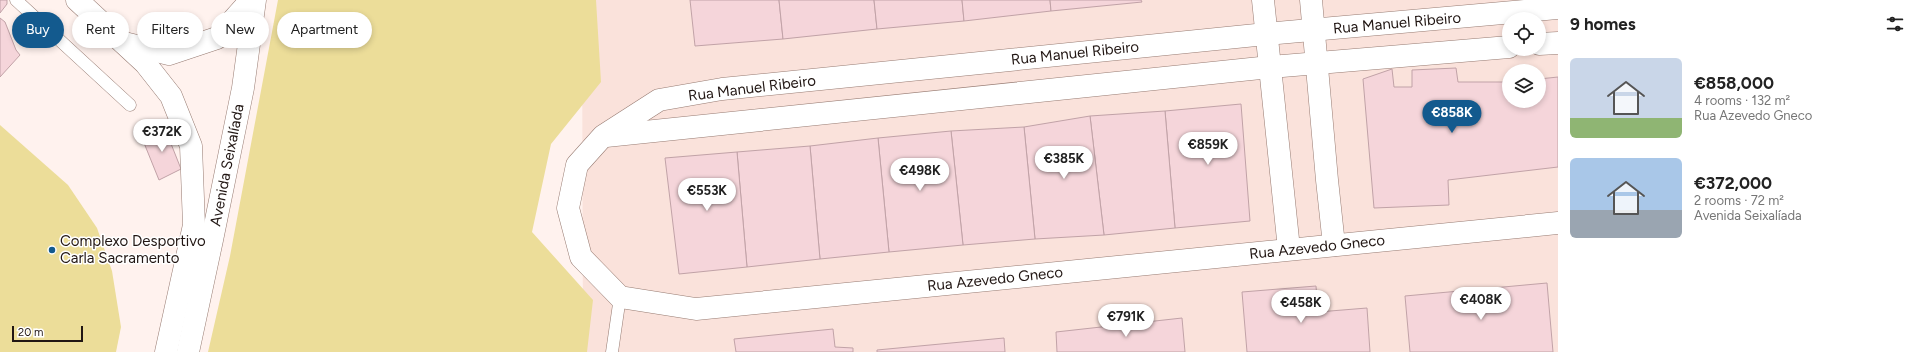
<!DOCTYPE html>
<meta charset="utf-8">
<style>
body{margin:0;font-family:Figtree,sans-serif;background:#f6f6f6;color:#222;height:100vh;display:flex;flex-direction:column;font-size:15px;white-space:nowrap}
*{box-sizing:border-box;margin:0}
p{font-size:13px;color:#767676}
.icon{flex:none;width:22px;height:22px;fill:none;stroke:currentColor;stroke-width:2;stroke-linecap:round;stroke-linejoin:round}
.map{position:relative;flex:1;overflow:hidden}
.side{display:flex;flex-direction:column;background:#fff;width:360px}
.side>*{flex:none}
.banner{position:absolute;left:12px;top:12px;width:380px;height:36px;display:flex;gap:8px}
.fabs{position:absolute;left:1502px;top:12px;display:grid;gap:8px}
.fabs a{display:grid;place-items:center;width:44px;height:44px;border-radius:50%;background:#fff;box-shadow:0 2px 6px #0003;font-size:20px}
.scale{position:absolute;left:12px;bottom:10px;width:71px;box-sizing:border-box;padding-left:4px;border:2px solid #211613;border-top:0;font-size:11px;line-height:14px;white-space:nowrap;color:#211613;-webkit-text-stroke:3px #fff;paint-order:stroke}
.price{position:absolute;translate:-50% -34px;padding:0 9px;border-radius:14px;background:#fff;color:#222;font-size:13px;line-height:26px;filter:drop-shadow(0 1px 2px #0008)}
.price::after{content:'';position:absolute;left:50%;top:24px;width:12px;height:9px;margin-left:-6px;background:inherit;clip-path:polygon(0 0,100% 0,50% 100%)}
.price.active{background:#135a8e;color:#fff}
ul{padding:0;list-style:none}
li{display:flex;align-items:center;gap:12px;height:100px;padding:0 12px}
li span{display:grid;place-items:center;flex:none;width:112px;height:80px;border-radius:6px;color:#555}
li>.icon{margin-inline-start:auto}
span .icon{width:48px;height:48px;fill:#fffc;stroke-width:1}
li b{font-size:17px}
h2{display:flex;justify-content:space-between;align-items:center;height:48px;padding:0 12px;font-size:17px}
.tag{padding:0 14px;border-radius:18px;background:#fff;box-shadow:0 2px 6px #0003;font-size:14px;line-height:36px}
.tag.active{background:#135a8e;color:#fff}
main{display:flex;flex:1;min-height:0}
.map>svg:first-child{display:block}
.built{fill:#fae2db;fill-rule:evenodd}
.green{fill:#ecdd99}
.building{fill:#f5d5da;stroke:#c1a2a7}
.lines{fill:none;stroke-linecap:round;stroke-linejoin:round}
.service-casing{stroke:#977b72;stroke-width:13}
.minor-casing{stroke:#977b72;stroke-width:23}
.service{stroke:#fff;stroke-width:12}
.minor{stroke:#fff;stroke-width:22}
.poi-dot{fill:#135a8e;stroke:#fff;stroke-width:1.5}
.labels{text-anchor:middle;stroke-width:3;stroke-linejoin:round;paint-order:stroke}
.street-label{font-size:15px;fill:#211613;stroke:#fff}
.poi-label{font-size:15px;fill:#211613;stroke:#fff;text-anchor:start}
</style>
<main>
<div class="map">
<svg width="1558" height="352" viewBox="0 0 1558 352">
<rect width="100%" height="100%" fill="#fff2ee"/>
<path class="built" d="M582,0H1558V352H583ZM1509,19H1539V49H1509ZM1509,71H1539V101H1509Z"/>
<g class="green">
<path d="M278,0H596L601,82L551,144L532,232L593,300L587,352H208L230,256Z"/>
<path d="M0,125L68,185L97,228L112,271L121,327L116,352H0Z"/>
</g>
<g class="building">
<path d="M0,0H7V4L0,13Z"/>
<path d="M690,0H779L783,39L695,46Z"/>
<path d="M779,0H874L877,29L783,39Z"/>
<path d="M874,0H962L964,21L877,29Z"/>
<path d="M962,0H1050L1051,11L964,21Z"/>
<path d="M1050,0H1141L1142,2L1051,11Z"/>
<path d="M0,18L5,22L16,50L20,55L0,77Z"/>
<path d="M1456,68L1458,82H1509V101H1539V79L1558,77V167L1448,180L1449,205L1374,208L1363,79L1392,69L1394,87H1412V70Z"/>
<path d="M1241,104L1250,221L1175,228L1165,111Z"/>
<path d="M1165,111L1175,228L1104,235L1090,116Z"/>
<path d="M1090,116L1104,235L1035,239L1024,127Z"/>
<path d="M164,126L181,169L159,180L142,138Z"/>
<path d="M1024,127L1035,239L963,245L951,131Z"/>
<path d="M951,131L963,245L889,252L878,138Z"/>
<path d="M878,138L889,252L820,259L810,146Z"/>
<path d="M810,146L820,259L747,267L737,152Z"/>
<path d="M737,152L747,267L679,274L665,158Z"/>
<path d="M1547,283L1553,352H1410L1405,296Z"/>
<path d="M1316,286L1318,312L1367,308L1370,352H1247L1242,292Z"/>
<path d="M1182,318L1185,352H1057L1056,332Z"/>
<path d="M833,329L835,347L853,348V352H736L734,339Z"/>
<path d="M1004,338L1005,352H877V350Z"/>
</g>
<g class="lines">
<defs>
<g id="service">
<path d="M16,0L130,105"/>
<path d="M612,352L620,297"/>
</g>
<g id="minor">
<path d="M77,0L145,63L171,96L191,146L194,225L166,352"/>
<path d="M1263,0L1289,249"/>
<path d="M1311,0L1327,180L1334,245"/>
<path d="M1558,8L1266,34L722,89L659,100L603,136L577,165L568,208L581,257L620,297L696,309L1558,223"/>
<path d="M124,43L169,54L217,38L251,0"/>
<path d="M1539,44L1558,43"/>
<path d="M606,136L1270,67L1509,47"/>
<path d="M188,352L212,240L243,88L255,0"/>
</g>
</defs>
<use href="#service" class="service-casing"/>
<use href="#minor" class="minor-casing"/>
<use href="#service" class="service"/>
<use href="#minor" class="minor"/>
</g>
<circle class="poi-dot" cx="52" cy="250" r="4"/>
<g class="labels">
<g class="street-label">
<text transform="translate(1397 23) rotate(-5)" y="5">Rua Manuel Ribeiro</text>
<text transform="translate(1075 53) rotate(-6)" y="5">Rua Manuel Ribeiro</text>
<text transform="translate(752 88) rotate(-7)" y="5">Rua Manuel Ribeiro</text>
<text transform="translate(227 165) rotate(-79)" y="5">Avenida Seixalíada</text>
<text transform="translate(1317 247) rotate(-6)" y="5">Rua Azevedo Gneco</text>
<text transform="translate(995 279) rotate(-6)" y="5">Rua Azevedo Gneco</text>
</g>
<g class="poi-label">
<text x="60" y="246">Complexo Desportivo<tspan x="60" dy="17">Carla Sacramento</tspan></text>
</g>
</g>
</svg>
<div class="fabs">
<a><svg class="icon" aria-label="locate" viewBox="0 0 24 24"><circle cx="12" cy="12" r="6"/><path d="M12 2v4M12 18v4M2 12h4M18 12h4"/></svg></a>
<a><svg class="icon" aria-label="layers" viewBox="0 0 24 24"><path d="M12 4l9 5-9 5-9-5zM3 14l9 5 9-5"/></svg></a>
</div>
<div class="scale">20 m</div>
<b class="price active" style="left:1452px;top:134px">€858K</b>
<b class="price" style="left:162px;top:153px">€372K</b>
<b class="price" style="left:1208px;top:166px">€859K</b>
<b class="price" style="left:1064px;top:180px">€385K</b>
<b class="price" style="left:920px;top:192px">€498K</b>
<b class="price" style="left:707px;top:212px">€553K</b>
<b class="price" style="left:1481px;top:321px">€408K</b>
<b class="price" style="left:1301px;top:324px">€458K</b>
<b class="price" style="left:1126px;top:338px">€791K</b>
<div class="banner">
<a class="tag active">Buy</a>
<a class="tag">Rent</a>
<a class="tag">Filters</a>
<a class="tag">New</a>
<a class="tag">Apartment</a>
</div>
</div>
<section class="side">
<h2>9 homes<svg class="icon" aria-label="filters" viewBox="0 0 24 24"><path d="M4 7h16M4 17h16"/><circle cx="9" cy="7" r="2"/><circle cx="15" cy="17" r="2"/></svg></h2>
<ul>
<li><span style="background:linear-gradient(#c9d6e8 75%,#8fb573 0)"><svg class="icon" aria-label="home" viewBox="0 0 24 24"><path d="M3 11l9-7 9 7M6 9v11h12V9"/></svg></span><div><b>€858,000</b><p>4 rooms · 132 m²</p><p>Rua Azevedo Gneco</p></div></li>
<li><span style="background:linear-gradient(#a9c7e8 65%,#9aa5b1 0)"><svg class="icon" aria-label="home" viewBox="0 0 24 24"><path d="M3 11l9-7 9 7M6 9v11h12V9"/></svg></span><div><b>€372,000</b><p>2 rooms · 72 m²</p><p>Avenida Seixalíada</p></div></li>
</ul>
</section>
</main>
